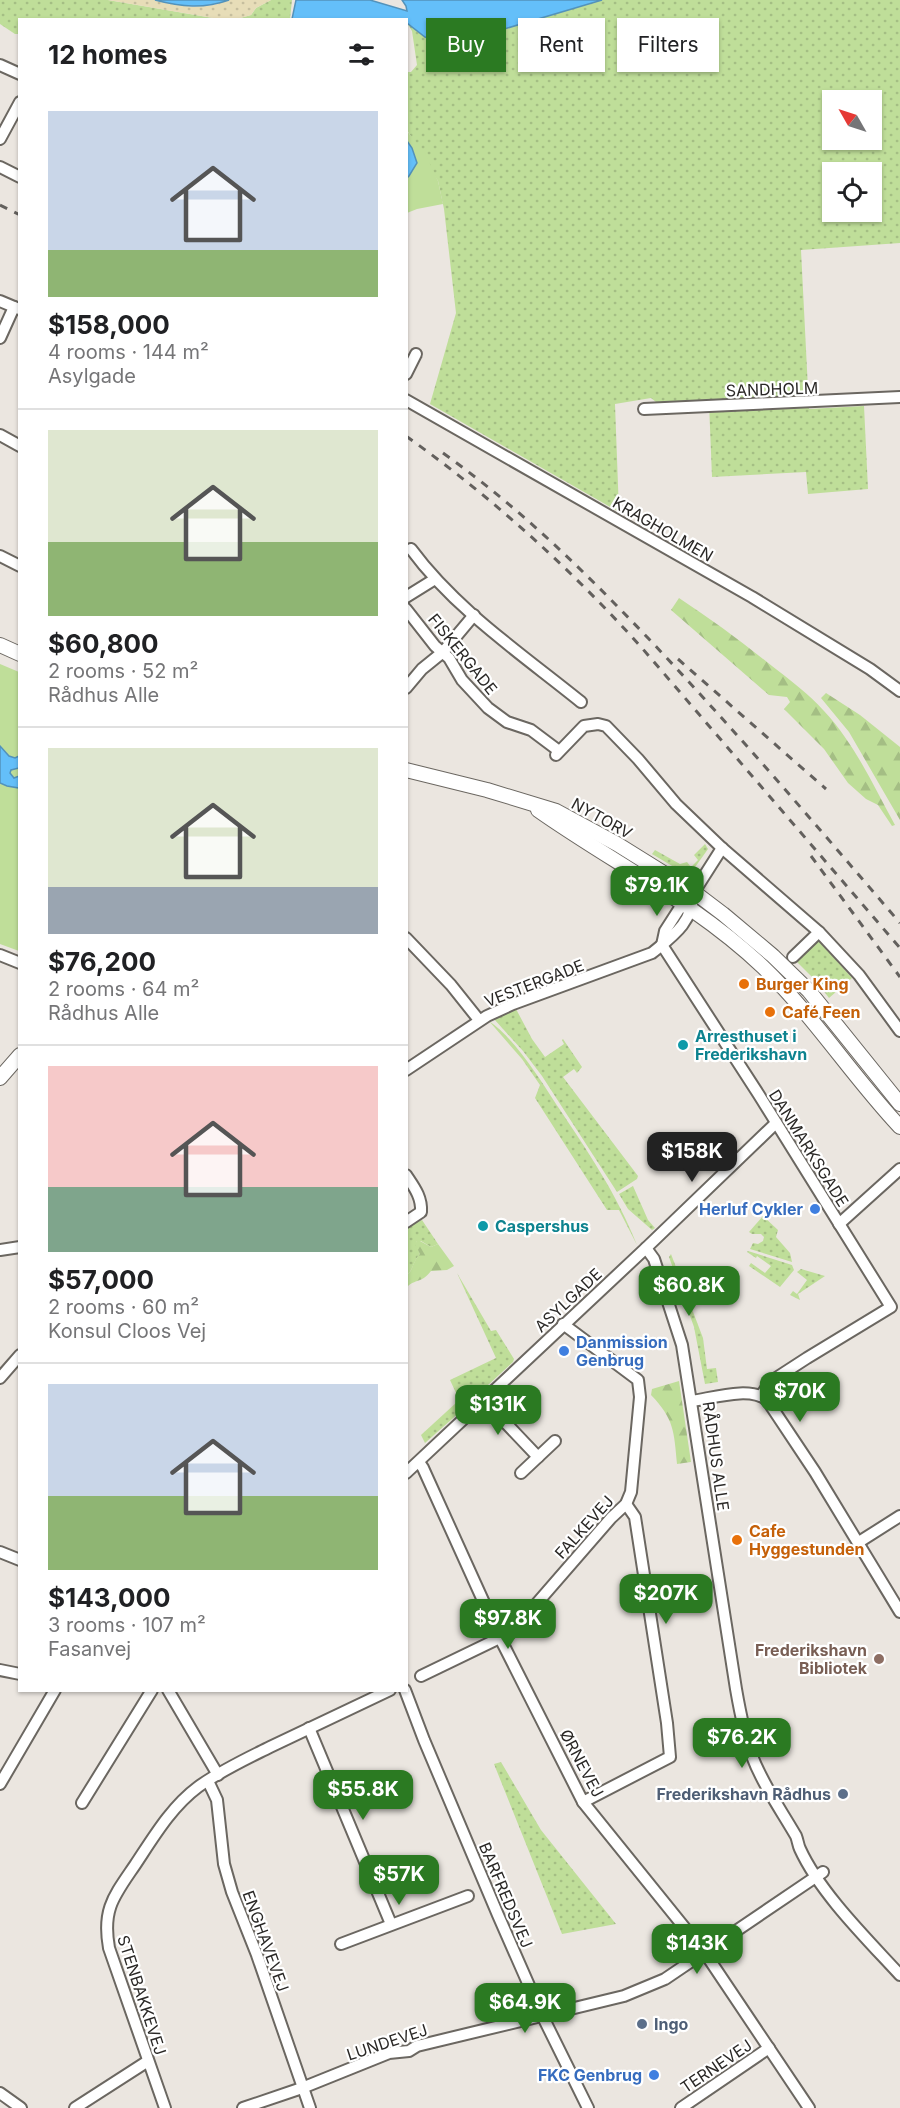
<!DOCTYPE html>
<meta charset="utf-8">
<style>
body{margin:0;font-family:Inter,sans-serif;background:#f6f6f6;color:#202124;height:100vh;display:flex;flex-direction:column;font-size:22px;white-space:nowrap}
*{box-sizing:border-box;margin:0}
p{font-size:20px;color:#757577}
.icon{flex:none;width:33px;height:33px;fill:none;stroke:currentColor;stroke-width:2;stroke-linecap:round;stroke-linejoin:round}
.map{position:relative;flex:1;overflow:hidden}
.sheet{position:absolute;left:18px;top:18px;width:390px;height:1674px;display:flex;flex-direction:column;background:#fff;border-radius:0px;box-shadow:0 2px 4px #0004}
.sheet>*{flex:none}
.top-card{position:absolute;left:426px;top:18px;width:384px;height:54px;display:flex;gap:12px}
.needle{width:39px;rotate:309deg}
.buttons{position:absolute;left:822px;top:90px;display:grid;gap:12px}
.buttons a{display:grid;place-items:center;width:60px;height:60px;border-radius:0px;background:#fff;box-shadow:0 2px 4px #0004;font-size:30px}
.price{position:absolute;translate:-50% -51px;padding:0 14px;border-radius:12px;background:#2b7a22;color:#fff;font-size:20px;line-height:39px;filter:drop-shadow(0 2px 3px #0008)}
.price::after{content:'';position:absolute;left:50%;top:36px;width:18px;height:14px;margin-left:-9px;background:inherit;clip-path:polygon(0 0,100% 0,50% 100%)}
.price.current{background:#222;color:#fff}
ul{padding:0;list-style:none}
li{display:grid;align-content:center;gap:12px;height:318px;padding:0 30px}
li+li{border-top:2px solid #e0e0e0}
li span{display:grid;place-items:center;height:186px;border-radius:0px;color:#555}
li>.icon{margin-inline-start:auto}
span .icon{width:108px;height:108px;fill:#fffc;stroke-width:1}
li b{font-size:26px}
h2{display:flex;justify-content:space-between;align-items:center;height:72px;padding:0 30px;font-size:26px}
.chip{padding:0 21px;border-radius:0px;background:#fff;box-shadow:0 2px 4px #0004;font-size:21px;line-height:54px}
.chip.current{background:#2b7a22;color:#fff}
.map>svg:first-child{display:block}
.grass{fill:url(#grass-dots);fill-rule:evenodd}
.forest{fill:url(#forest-firs)}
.sand{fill:url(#sand-dots)}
.green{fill:#bfde99}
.water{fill:#64bff9;stroke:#5392ba;stroke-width:1.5}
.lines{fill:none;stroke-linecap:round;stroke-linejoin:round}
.minor-casing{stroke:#6b6761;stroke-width:14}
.major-casing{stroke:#6b6761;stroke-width:16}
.minor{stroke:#fff;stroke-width:10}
.major{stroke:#fff;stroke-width:14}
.rail{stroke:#63605d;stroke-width:3;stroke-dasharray:8 8;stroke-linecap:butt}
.food-dot{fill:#e8710a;stroke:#fff;stroke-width:2}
.culture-dot{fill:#0f9aa8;stroke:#fff;stroke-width:2}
.shop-dot{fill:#3f7fe0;stroke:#fff;stroke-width:2}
.education-dot{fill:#8d6e63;stroke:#fff;stroke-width:2}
.service-dot{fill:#5c6f8a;stroke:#fff;stroke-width:2}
.labels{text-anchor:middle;stroke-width:4.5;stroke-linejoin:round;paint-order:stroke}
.street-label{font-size:16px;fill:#2a2826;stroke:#fff}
.food-label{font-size:16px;font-weight:bold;fill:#c56008;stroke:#fff;text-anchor:start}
.culture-label{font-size:16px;font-weight:bold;fill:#0d838f;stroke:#fff;text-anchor:start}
.shop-label{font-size:16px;font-weight:bold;fill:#366cbe;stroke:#fff;text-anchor:end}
.education-label{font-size:16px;font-weight:bold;fill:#785e54;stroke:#fff;text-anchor:end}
.service-label{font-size:16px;font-weight:bold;fill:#4e5e75;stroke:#fff;text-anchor:end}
</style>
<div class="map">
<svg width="900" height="2108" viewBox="0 0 900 2108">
<defs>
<pattern id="grass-dots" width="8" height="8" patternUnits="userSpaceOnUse" patternTransform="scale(1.5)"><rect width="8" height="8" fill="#bfde99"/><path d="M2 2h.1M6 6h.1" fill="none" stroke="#a4be84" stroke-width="1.8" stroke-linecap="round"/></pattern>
<pattern id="forest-firs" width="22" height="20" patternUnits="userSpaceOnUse" patternTransform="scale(1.5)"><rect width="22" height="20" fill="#bfde99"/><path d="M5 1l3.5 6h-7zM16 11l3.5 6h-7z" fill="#a4be84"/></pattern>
<pattern id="sand-dots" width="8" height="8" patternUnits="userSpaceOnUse" patternTransform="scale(1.5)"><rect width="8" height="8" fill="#e7ddb8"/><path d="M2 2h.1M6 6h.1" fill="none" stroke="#c6be9e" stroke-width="1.8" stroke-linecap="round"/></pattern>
</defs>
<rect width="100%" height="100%" fill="#ebe6e0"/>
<g class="grass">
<path d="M0,0H108L219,19L20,20L19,34H15L0,24Z"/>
<path d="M271,0H292L290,19L233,20L251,15L256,8Z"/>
<path d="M602,0H900V243L801,250L809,409L864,406L868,489L808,494L806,472L712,477L709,403L661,406L651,398L615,404L619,512L430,404L456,313L444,209L438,181L407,130L406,72H411L417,65L412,31L407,23L425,37L439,42L467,40ZM832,100H872V140H832ZM832,172H872V212H832Z"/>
<path d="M705,844L708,849L693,870L684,873L652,854L655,850L680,864L687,862L691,867L698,860L694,855Z"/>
<path d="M818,940L852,978L829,998L817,982L795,960Z"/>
<path d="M516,1009L532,1039L545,1057L564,1044L562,1040L563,1039L582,1067L577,1073L574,1069L563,1077L638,1176L637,1179L617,1192L542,1076L523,1051L494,1019Z"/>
<path d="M489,1021C515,1039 539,1078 556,1104C587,1150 617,1194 637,1245L619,1210H607L535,1098L540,1085L522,1059Z"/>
<path d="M633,1186L648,1220L655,1228L652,1230L628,1209L619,1194Z"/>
<path d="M763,1216L778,1230L776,1237L790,1253L792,1262L750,1249L753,1243L758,1244L763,1241L764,1237L761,1234H752L749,1232Z"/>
<path d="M422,1220L438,1244L431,1247L421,1241H417L416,1244L420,1254C413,1261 413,1271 407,1275V1227Z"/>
<path d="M748,1251L792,1265L794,1270L780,1287L749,1266L751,1263L765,1273L771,1266L757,1256L756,1258L747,1252Z"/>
<path d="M671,1254L703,1338L707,1369L716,1368L718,1382L705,1384L694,1327L669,1257Z"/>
<path d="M801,1269L825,1276L798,1294L800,1300L790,1295L793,1291L797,1294L807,1280L797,1272Z"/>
<path d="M457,1273L491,1331L496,1330L514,1359L513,1362L463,1408L450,1380L496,1358Z"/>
<path d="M457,1402L461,1411L425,1443L421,1435Z"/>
<path d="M501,1762L541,1830L616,1924L562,1934L494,1764Z"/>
</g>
<g class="forest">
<path d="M679,598C711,619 742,642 772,666C790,680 809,694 824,711C855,744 874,787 895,825L892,826L878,805L866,799L848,783L824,749L784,709L790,702L787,697L769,695L671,610Z"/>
<path d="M826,693L860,715L900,747V820L849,732L821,698Z"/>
<path d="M417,1241H420L431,1247L438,1244L454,1266L447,1270L431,1271C422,1283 415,1279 407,1287V1275C413,1271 413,1260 420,1254L415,1244Z"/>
<path d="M679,1381L691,1462L677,1464C674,1431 674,1419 651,1395L652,1389Z"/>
</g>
<path class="sand" d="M108,0H155L192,7L214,5L229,0H271L256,8L251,15L233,20L219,19Z"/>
<g class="green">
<path d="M406,130L425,153L438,181L443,204L417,209L407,213Z"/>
<path d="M0,664L19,672V951L0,944Z"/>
</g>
<g class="water">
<path d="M155,0H229C204,9 181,7 155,0Z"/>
<path d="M296,0H370L407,11L406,6L402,0H602L467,40L439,42L425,37L407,23L406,20L292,19Z"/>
<path d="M407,141L412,148L417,163L409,176L407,178Z"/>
<path d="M0,746L9,756L15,758L19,756V768L11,770L10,773L14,778L19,776V788L7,786L0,783Z"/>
</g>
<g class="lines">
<defs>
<g id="minor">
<path d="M0,65L20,74"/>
<path d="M0,139L20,102"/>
<path d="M0,167L20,177"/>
<path d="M0,301L19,309"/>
<path d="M0,338L14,307"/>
<path d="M406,374L416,354"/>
<path d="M406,400L752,597L870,669L900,691"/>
<path d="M644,409L900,397"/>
<path d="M0,435L20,446"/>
<path d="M411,549C456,610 523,655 581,702"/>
<path d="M0,556L20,566"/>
<path d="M406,597L435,579"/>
<path d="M406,609L435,646L449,658L462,680L488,708L507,722L531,730L559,751"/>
<path d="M406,688L422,669L443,652L474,615"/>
<path d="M556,755L584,726L598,724L606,726L638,759L676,804L722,848L819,932L859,975L900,1031"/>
<path d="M406,938L451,985L479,1020"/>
<path d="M662,945L759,1095L891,1307L807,1358L770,1382L761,1396"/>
<path d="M662,945L665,931L683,903L694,892L722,848"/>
<path d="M0,955L20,963"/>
<path d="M793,957L819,932"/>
<path d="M406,1070L487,1016L513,1004L652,953C674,935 692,923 694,892"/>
<path d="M406,1175C414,1187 422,1197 421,1212L406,1222"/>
<path d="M839,1224L900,1169"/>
<path d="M646,1248L654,1259L682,1345L736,1689C740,1712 744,1734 752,1756C763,1785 781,1810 796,1836C798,1841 798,1845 800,1849C820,1893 868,1940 900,1975"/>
<path d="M0,1250L20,1247"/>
<path d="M0,1378L20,1355"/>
<path d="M483,1399L538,1457L521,1473"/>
<path d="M692,1401C713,1398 750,1386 767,1400L815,1472L900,1612"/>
<path d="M538,1457L555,1441"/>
<path d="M419,1462L423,1468L500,1638L583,1802L705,1953L809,2108"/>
<path d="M406,1473L646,1248L776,1123"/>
<path d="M859,1542L900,1516"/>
<path d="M0,1552L20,1560"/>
<path d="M0,1670L20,1674"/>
<path d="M421,1676L512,1632L611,1518L626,1504L631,1492L640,1397L638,1380L563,1324"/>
<path d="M168,1690L218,1775"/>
<path d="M405,1690L424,1740L498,1915L542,2015L588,2108"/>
<path d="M309,1728L391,1924"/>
<path d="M208,1781L217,1800L224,1864L232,1892L257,1955L310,2108"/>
<path d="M0,1784L55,1690"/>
<path d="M583,1802L670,1757L667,1723L635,1517L626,1504"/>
<path d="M82,1803L152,1690"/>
<path d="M341,1944L468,1896"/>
<path d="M0,2093L21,2108"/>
<path d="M75,2108L148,2061"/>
<path d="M165,2108L109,1948C102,1909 114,1896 135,1865C153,1838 171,1807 198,1787C220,1771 246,1759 270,1747C310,1728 350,1709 390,1690"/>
<path d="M243,2108L302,2088L389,2053L409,2051L417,2046L624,1996L665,1979L823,1872"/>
<path d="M681,2108L769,2048"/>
</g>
<g id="major">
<path d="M0,645L20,654"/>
<path d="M406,770L487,790L556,811L617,844L694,892L723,914L773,956L809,991L900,1104"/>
<path d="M538,810C613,863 696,903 763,967C814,1016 852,1076 900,1127"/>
<path d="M0,1078L20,1055"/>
</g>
</defs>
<use href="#minor" class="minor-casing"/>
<use href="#major" class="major-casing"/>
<use href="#minor" class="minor"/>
<use href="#major" class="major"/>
<g class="rail">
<path d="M0,205L20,215"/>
<path d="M406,436C493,498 571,569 642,648L900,948"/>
<path d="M443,453C521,509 582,569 648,638C735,730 817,826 900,923"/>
<path d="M678,659L826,789"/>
<path d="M811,856L900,977"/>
</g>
</g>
<g class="food-dot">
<circle cx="744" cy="984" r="6"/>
<circle cx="770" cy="1012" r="6"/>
<circle cx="737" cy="1540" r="6"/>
</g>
<g class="culture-dot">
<circle cx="683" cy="1045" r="6"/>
<circle cx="483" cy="1226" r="6"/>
</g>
<g class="shop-dot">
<circle cx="815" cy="1209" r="6"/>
<circle cx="564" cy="1351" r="6"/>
<circle cx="654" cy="2075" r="6"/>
</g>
<circle class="education-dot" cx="879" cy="1659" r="6"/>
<g class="service-dot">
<circle cx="843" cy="1794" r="6"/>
<circle cx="642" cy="2024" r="6"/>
</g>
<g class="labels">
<g class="street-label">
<text transform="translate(772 389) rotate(-2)" y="6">SANDHOLM</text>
<text transform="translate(663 529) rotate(30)" y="6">KRAGHOLMEN</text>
<text transform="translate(463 654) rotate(51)" y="6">FISKERGADE</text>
<text transform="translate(602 818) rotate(29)" y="6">NYTORV</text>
<text transform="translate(534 983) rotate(-21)" y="6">VESTERGADE</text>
<text transform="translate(809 1148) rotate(58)" y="6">DANMARKSGADE</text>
<text transform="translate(568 1300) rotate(-43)" y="6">ASYLGADE</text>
<text transform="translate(716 1456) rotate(82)" y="6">RÅDHUS ALLE</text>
<text transform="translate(584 1527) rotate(-48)" y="6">FALKEVEJ</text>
<text transform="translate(582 1763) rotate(62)" y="6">ØRNEVEJ</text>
<text transform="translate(506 1895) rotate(67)" y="6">BARFREDSVEJ</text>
<text transform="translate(266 1941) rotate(70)" y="6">ENGHAVEVEJ</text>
<text transform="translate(142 1995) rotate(72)" y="6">STENBAKKEVEJ</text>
<text transform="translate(387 2042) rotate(-18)" y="6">LUNDEVEJ</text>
<text transform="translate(716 2066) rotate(-34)" y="6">TERNEVEJ</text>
</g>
<g class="food-label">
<text x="756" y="990">Burger King</text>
<text x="782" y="1018">Café Feen</text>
<text x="749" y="1537">Cafe<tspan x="749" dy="18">Hyggestunden</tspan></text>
</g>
<g class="culture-label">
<text x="695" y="1042">Arresthuset i<tspan x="695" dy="18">Frederikshavn</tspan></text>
<text x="495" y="1232">Caspershus</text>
</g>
<g class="shop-label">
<text x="803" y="1215">Herluf Cykler</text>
<text x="576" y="1348" text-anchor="start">Danmission<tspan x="576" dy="18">Genbrug</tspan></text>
<text x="642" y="2081">FKC Genbrug</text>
</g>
<g class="education-label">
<text x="867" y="1656">Frederikshavn<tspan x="867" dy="18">Bibliotek</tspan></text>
</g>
<g class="service-label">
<text x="831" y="1800">Frederikshavn Rådhus</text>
<text x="654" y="2030" text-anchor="start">Ingo</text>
</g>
</g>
</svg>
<div class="buttons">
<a><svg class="needle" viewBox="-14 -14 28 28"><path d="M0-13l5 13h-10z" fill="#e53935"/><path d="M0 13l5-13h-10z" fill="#757577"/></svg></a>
<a><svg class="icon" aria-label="locate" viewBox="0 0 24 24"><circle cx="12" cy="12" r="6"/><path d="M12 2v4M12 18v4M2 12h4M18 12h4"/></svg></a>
</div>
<b class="price" style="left:657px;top:917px">$79.1K</b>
<b class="price current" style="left:692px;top:1183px">$158K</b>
<b class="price" style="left:689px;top:1317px">$60.8K</b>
<b class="price" style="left:800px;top:1423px">$70K</b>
<b class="price" style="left:498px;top:1436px">$131K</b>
<b class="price" style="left:666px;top:1625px">$207K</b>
<b class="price" style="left:508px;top:1650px">$97.8K</b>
<b class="price" style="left:742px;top:1769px">$76.2K</b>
<b class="price" style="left:363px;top:1821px">$55.8K</b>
<b class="price" style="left:399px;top:1906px">$57K</b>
<b class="price" style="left:697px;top:1975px">$143K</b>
<b class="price" style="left:525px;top:2034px">$64.9K</b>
<div class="top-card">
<a class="chip current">Buy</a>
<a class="chip">Rent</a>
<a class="chip">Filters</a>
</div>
<section class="sheet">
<h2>12 homes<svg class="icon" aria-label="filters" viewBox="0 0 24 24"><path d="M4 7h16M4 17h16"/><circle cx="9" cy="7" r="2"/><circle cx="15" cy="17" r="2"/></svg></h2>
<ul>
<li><span style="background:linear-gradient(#c9d6e8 75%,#8fb573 0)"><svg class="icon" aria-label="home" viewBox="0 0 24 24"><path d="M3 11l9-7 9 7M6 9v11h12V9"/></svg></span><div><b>$158,000</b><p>4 rooms · 144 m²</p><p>Asylgade</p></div></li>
<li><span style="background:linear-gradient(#dfe7d0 60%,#8fb573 0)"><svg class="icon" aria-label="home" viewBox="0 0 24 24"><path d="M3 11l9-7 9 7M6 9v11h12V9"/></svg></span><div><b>$60,800</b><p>2 rooms · 52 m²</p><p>Rådhus Alle</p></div></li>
<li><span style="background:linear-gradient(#dfe7d0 75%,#9aa5b1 0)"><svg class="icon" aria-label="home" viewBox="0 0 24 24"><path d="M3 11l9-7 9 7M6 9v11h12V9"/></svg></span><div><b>$76,200</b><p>2 rooms · 64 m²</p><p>Rådhus Alle</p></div></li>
<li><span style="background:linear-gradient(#f6c9c9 65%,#7fa58c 0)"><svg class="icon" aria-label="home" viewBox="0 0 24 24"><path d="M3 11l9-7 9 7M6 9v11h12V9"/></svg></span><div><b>$57,000</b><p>2 rooms · 60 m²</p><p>Konsul Cloos Vej</p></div></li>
<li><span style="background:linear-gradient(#c9d6e8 60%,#8fb573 0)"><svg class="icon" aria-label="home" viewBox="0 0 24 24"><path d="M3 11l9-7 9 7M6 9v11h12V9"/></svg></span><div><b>$143,000</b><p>3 rooms · 107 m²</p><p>Fasanvej</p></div></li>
</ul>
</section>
</div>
